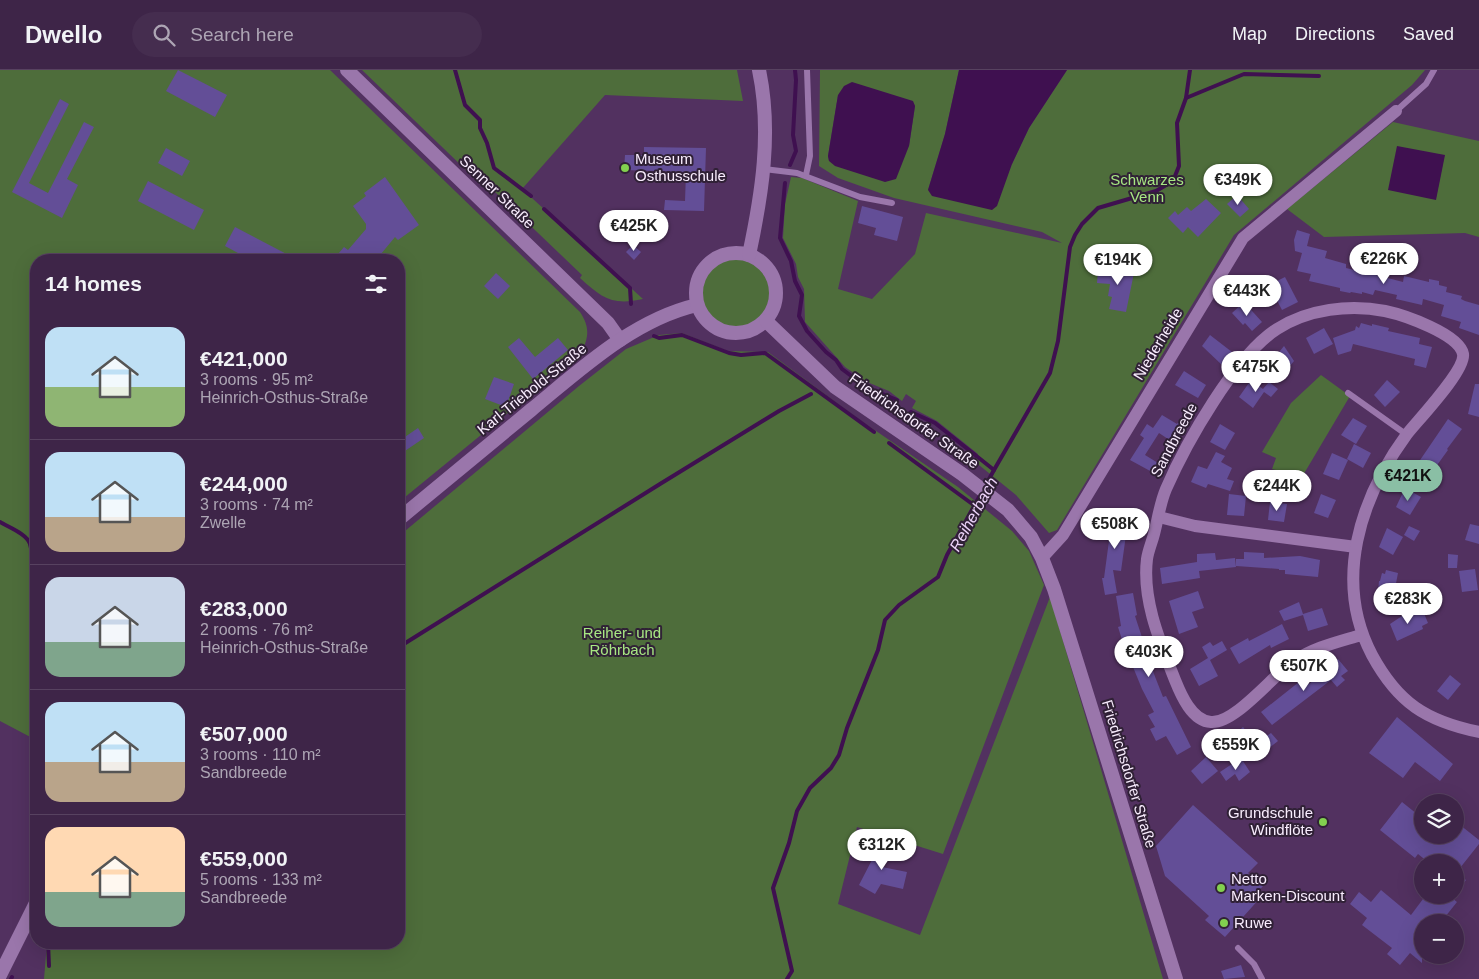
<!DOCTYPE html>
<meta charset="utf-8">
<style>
body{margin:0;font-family:Helvetica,sans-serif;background:#452d4f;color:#f1f3f6;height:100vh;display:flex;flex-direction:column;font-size:19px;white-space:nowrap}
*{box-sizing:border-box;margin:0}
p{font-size:16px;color:#ada5b4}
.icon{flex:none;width:28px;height:28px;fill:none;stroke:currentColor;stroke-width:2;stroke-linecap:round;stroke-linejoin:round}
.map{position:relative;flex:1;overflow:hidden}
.sheet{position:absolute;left:30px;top:184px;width:375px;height:695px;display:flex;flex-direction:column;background:#3e2548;border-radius:20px;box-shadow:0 5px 20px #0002,0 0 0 1px #574260}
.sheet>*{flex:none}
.controls{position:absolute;left:1414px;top:724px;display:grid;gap:10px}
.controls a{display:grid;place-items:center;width:50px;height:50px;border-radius:50%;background:#3e2548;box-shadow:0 5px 20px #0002,0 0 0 1px #574260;font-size:25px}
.price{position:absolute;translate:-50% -42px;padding:0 11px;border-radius:18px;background:#fff;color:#222;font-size:16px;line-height:32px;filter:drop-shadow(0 1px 2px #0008)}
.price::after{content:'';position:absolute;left:50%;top:30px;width:15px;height:11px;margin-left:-8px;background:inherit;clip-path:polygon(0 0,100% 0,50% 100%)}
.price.active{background:#8abfa5;color:#111}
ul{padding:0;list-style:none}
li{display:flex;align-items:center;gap:15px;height:125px;padding:0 15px}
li+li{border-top:1px solid #574260}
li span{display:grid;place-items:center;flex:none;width:140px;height:100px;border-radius:15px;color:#555}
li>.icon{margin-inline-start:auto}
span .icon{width:60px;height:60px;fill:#fffc;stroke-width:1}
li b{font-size:21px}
h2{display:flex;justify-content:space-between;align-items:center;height:60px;padding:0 15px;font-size:21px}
header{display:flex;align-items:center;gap:30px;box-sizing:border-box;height:70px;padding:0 25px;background:#3e2548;border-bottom:1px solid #574260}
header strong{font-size:24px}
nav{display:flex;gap:28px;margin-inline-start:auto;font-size:18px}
.search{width:350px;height:45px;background:#452d4f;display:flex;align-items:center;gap:12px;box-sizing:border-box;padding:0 18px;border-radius:28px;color:#ada5b4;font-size:19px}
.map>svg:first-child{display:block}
.green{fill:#4e6d3b;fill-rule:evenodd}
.water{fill:#3f1050}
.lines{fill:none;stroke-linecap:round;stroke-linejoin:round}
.stream{stroke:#3f1050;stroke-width:4}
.building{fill:#634e97}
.service{stroke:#9a76ab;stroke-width:6}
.minor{stroke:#9a76ab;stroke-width:12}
.tertiary{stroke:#9a76ab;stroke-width:14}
.secondary{stroke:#9a76ab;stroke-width:14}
.poi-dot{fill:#82d04f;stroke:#302136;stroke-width:2}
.labels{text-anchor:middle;stroke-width:4;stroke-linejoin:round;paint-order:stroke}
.poi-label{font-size:15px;fill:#f9edfe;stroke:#302136;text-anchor:start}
.park-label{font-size:15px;fill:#a7e783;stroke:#302136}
.street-label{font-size:15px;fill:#f9edfe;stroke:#302136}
.water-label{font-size:16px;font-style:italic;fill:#edd4fa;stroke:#302136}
</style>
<header>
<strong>Dwello</strong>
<div class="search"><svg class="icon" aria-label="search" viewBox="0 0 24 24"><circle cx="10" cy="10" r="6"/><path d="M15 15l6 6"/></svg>Search here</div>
<nav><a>Map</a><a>Directions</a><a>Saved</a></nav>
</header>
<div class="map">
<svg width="1479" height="909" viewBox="0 0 1479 909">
<rect width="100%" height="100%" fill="#523160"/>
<g class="green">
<path d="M0,0H330L580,242C590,257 589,267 581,283L399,432V190H36V670L0,651Z"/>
<path d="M362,0H737L743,31L605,25L522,119L643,229C612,236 602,228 580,208L582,205L494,121L492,125Z"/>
<path d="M820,0H959L945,64L928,120L1012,94L1029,58L1067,0H1425L1412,15L1234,165L1057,460L1049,463L1016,425L974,391L978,384L937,351L912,338L916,331L906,324L902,331L889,321L867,312L845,297L805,252L804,219L798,207L796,194L783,168L785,134L791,107L802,108L858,131L838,219L872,229L915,184L926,143L1062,173L1042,162L894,128L838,108L819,96ZM838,25L912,31L915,36L909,76L829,91L828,86Z"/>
<path d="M1393,52L1479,71V167L1465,163L1324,167L1287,139Z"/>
<circle cx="736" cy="223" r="34"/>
<path d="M682,263L728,281L768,282L860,350L958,417L1012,461L1029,481L1044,515L943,784L857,757L838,834L920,865L1050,527L1163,909H44L47,873L399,872V466L579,316L626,279L659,265Z"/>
<path d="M1321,305L1350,326L1302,407L1272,399L1276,388L1262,382L1291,333Z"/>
</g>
<g class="water">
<path d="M959,0H1067L1029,58L1012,94L997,136L992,140L932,126L928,120L945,64Z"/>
<path d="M852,12L913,31L915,36L909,76L896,109L885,112L835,96L829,91L828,86L838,25L844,16Z"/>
<path d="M1397,76L1445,85L1436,130L1388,120Z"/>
</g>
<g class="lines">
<g class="stream">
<path d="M455,0L465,35L480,50V58L487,73L494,98L531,126"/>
<path d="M1186,28L1244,4L1319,6"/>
<path d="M790,95L796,81L793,65L796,10L795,0"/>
<path d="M785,113L780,168L791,191L795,211L802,225L799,246L807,261L826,282L836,290L842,299L866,317L897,330"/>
<path d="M544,139L630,218L631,234"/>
<path d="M654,266L659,268L682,265L729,283L741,285L765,283L874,362"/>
<path d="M911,342L935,353L994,400"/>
<path d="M889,373L975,436"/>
<path d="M0,452C8,457 27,464 30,474C33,483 30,489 36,497"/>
<path d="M399,577L660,414L779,341L811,324"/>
<path d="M48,872L49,896"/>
<path d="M11,909L12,907"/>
<path d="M787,909L792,901L773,818L789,773L797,741L810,718L831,698L839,685L847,658L878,580L885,550L899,535L938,507L947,485L994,400L1050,303L1058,271L1070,177L1075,165L1082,154L1098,138L1156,121L1168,114L1175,106L1179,96L1177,53L1186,28L1190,0"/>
</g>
</g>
<g class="building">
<path d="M178,0L227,25L215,47L166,21Z"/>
<path d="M60,29L69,34L29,113L48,123L84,52L94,57L67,109L78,115L62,148L12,122Z"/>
<path d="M644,77L706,78L704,141L664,140L665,130L685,131L686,102L624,100L625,85H644Z"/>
<path d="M166,78L190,91L182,106L158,93Z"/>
<path d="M385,107L419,155L398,170L395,167L376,190H333L344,177L348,180L366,159V154L353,136L366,126L364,123Z"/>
<path d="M148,111L204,140L194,160L138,131Z"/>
<path d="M1237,125L1249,139L1240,147L1227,134Z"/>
<path d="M1206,129L1221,143L1198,167L1188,157L1183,163L1168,148L1175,141L1178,145L1187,137L1191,141Z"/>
<path d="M862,136L903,147L897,171L874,165L876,158L858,153Z"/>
<path d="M235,157L298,190H251L225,176Z"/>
<path d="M1297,160L1310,164L1307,176L1327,181L1325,188L1346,194V198L1367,203L1368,197L1378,199L1376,205L1403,212L1404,206L1429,212V209L1439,211V215L1447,217L1446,222L1462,226L1461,229L1465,231L1479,235V265L1459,258L1461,252L1441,246L1444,235L1423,229L1422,235L1396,229L1397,225L1375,220L1373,225L1362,222V224L1351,222L1350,223L1340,221V218L1309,211L1311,204L1297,201L1302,183L1295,181L1294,170Z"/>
<path d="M633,175L641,182L634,190L626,182Z"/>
<path d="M1118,192L1135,198L1126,242L1109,239L1112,227L1108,226L1110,214L1097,213L1098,201L1115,203Z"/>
<path d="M496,203L510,216L498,229L484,216Z"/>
<path d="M1253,207L1261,217L1246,229L1239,222L1244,218L1243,216Z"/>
<path d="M1285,207L1298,232L1282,240L1269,215Z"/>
<path d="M1244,232L1262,252L1252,261L1245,253L1243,255L1232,243Z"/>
<path d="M1361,253L1372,256V254L1389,258L1388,261L1420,268L1419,274L1432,277L1426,298L1414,295L1415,289L1353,274L1351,281L1338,285L1333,268L1355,260L1356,256L1359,258Z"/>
<path d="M1324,258L1333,274L1314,284L1306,268Z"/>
<path d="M1210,265L1232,282L1222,295L1202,276Z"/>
<path d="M519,268L535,287L558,268L568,280L533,309L508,277Z"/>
<path d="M1284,276L1294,291L1280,308L1267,297Z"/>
<path d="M1184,301L1206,315L1198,328L1175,315Z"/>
<path d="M494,307L514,314L506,337L485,329Z"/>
<path d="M1251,310L1263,319L1269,312L1278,319L1271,327L1264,322L1253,338L1239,327Z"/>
<path d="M1387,310L1400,322L1385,337L1374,325Z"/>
<path d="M1475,314H1479V347L1468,344Z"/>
<path d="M1162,345L1177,354L1179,351L1187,356L1180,368L1176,365L1171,371L1159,363L1145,385L1158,393L1152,402L1130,390L1144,368L1140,365L1147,354L1153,358Z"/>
<path d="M1353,348L1367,356L1356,374L1341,365Z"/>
<path d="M1448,349L1462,359L1447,379L1448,380L1427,409L1414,399Z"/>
<path d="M1220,354L1235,363L1225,380L1210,372Z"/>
<path d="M418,358L424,368L399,385V371Z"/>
<path d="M1354,374L1371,383L1363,398L1347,389Z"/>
<path d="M1216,382L1225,386L1221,392L1232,398L1227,409L1234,411L1230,421L1208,414L1206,418L1191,412L1198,396L1207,399Z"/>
<path d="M1332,383L1348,390L1339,410L1323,404Z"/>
<path d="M1405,418L1421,427L1410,445L1396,437Z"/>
<path d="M1229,424L1246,426L1244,446L1227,445Z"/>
<path d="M1321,424L1336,430L1328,448L1314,443Z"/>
<path d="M1270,432L1287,434L1284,452L1268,450Z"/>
<path d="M1113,441L1129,443L1121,501L1113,500L1117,523L1105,525L1102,508H1104Z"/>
<path d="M1470,454L1479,456V474L1465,470Z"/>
<path d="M1409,456L1420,461L1414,471L1404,465Z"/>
<path d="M1387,458L1403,467L1393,485L1379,477Z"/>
<path d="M1244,482L1264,483V488L1300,486L1320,490L1318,507L1285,504V500H1279V499L1236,496V489H1244Z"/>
<path d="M1215,483L1216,490L1235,488L1236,497L1199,501L1200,508L1162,514L1160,498L1197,492V484Z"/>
<path d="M1448,484L1458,485L1457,498H1448Z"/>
<path d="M1475,499L1478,520L1462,522L1459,501Z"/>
<path d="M1386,500L1398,503L1392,534L1377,531L1379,511H1380L1382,503L1385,504Z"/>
<path d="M1198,521L1204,538L1192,542L1198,557L1179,564L1169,531Z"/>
<path d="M1133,523L1137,545L1135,546L1154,604L1163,627L1166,626L1191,677L1177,685L1166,666L1156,671L1150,659L1155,657L1148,645L1154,642L1142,619L1133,597L1131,598L1118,557L1121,556L1116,526Z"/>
<path d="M1299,532L1303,544L1322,538L1328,555L1308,561L1303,545L1284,551L1279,541Z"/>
<path d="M1423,541L1428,553L1422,556L1423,559L1397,571L1390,554L1408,542L1410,546Z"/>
<path d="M1282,554L1289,569L1271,578L1270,575L1239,594L1230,578L1248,568L1249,571Z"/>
<path d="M1222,571L1227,580L1210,590L1218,606L1199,616L1190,599L1208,588L1202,577L1210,572L1213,576Z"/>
<path d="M1338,589L1348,601L1341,606L1345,610L1337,617L1331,610L1272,655L1261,642L1304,608L1309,614Z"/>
<path d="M1450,605L1461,614L1448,630L1437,621Z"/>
<path d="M1397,647L1453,694L1440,711L1415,692L1403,708L1369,683Z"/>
<path d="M1243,657L1254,671L1238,684L1227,672Z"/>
<path d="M1271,663L1278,671L1269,678L1262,669Z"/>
<path d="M1206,687L1218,701L1202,714L1191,701Z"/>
<path d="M1241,688L1250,702L1239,711L1235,704L1226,711L1220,702Z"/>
<path d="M1402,732L1422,748V765H1455V751L1479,770V774L1456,803L1466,810L1455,824V792H1428L1418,784L1415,788L1380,760Z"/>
<path d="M1193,735L1258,793L1248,803L1263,816L1257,823L1261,827L1225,867L1205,850L1209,846L1165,806L1156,776Z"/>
<path d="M886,764L889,765L882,797L907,802L903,819L881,814L875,824L859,815L874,786L871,785L873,774L880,776Z"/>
<path d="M1381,820L1411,845L1426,825H1448L1457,832L1441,852H1422V893L1410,883L1400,895L1387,884L1392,878L1362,855L1367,848L1350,834L1359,822L1371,832Z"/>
<path d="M1241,895L1245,907L1224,909L1221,901Z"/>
</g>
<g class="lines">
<g class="service">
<path d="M1396,41L1426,14L1434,0"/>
<path d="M764,99L797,103L860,127L892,133"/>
<path d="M806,105L810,86L807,0"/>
<path d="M1348,323L1407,365"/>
<path d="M1238,878L1254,894L1262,909"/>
</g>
<g class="minor">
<path d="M1159,447L1195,456L1356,477"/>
<path d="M1042,488L1063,465L1243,168L1396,41"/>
<path d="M1361,565C1338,572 1315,577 1294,591C1274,604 1235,654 1211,652C1192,651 1181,625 1175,610C1160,572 1142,530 1147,489C1148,481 1152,472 1154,464C1158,449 1160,433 1166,419C1186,373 1235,286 1277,259C1308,239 1350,234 1385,241C1404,245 1459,264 1463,284C1466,300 1418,350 1407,364C1360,428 1333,511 1372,585C1398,633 1426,651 1479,662"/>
</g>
<g class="tertiary">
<path d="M347,0L608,253L620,270"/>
<path d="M399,449C443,413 487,376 531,340C581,299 633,250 697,235"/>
<path d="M0,905L36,833"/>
</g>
<g class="secondary">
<circle cx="736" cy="223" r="40"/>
<path d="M749,185C762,124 772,62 759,0"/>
<path d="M766,251L835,317L962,404L1008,440L1031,467L1042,488L1054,519L1176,909"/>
</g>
</g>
<g class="poi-dot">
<circle cx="625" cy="98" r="5"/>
<circle cx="1323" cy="752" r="5"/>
<circle cx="1221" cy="818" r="5"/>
<circle cx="1224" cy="853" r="5"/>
</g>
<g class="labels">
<g class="poi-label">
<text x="635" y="94">Museum<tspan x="635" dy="17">Osthusschule</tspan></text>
<text x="1313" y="748" text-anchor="end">Grundschule<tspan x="1313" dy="17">Windflöte</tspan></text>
<text x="1231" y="814">Netto<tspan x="1231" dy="17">Marken-Discount</tspan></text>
<text x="1234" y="858">Ruwe</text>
</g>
<g class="park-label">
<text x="1147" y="115">Schwarzes<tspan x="1147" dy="17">Venn</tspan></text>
<text x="622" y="568">Reiher- und<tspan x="622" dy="17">Röhrbach</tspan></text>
</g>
<g class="street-label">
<text transform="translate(497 122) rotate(44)" y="5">Senner Straße</text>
<text transform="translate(1158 274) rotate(-59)" y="5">Niederheide</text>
<text transform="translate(532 319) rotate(-39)" y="5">Karl-Triebold-Straße</text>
<text transform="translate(914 351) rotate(35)" y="5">Friedrichsdorfer Straße</text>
<text transform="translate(1174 370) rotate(-62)" y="5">Sandbreede</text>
<text transform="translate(1129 704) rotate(73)" y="5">Friedrichsdorfer Straße</text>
</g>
<g class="water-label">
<text transform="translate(973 444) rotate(-61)" y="6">Reiherbach</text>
</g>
</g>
</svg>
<div class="controls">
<a><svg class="icon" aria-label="layers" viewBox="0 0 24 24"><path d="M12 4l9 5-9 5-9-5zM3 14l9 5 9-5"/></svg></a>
<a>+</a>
<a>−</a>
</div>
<b class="price" style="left:1238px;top:136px">€349K</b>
<b class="price" style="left:634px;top:182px">€425K</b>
<b class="price" style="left:1384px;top:215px">€226K</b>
<b class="price" style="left:1118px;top:216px">€194K</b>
<b class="price" style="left:1247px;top:247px">€443K</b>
<b class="price" style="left:1256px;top:323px">€475K</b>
<b class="price active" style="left:1408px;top:432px">€421K</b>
<b class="price" style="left:1277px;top:442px">€244K</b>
<b class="price" style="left:1115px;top:480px">€508K</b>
<b class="price" style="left:1408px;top:555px">€283K</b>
<b class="price" style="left:1149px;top:608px">€403K</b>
<b class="price" style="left:1304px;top:622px">€507K</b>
<b class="price" style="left:1236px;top:701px">€559K</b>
<b class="price" style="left:882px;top:801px">€312K</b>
<section class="sheet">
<h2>14 homes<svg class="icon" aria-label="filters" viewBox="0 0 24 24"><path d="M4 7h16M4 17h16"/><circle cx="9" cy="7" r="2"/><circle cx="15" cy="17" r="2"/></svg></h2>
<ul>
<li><span style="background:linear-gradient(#bfe0f5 60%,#8fb573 0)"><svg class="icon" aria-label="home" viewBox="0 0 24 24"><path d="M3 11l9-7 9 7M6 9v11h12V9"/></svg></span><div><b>€421,000</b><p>3 rooms · 95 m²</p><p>Heinrich-Osthus-Straße</p></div></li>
<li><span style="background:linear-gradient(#bfe0f5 65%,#b9a48a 0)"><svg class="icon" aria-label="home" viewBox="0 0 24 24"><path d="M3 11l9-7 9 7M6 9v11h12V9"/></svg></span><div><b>€244,000</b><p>3 rooms · 74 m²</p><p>Zwelle</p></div></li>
<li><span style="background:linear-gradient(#c9d6e8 65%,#7fa58c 0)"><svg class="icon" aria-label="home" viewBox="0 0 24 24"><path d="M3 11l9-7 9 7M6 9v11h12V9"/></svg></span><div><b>€283,000</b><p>2 rooms · 76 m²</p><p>Heinrich-Osthus-Straße</p></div></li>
<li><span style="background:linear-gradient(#bfe0f5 60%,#b9a48a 0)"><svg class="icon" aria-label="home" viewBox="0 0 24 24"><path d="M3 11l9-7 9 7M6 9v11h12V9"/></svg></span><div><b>€507,000</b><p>3 rooms · 110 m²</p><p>Sandbreede</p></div></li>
<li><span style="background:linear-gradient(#ffd9b3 65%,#7fa58c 0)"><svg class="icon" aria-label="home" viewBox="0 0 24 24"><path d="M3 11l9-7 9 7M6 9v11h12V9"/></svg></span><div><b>€559,000</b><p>5 rooms · 133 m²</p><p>Sandbreede</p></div></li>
</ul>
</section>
</div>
